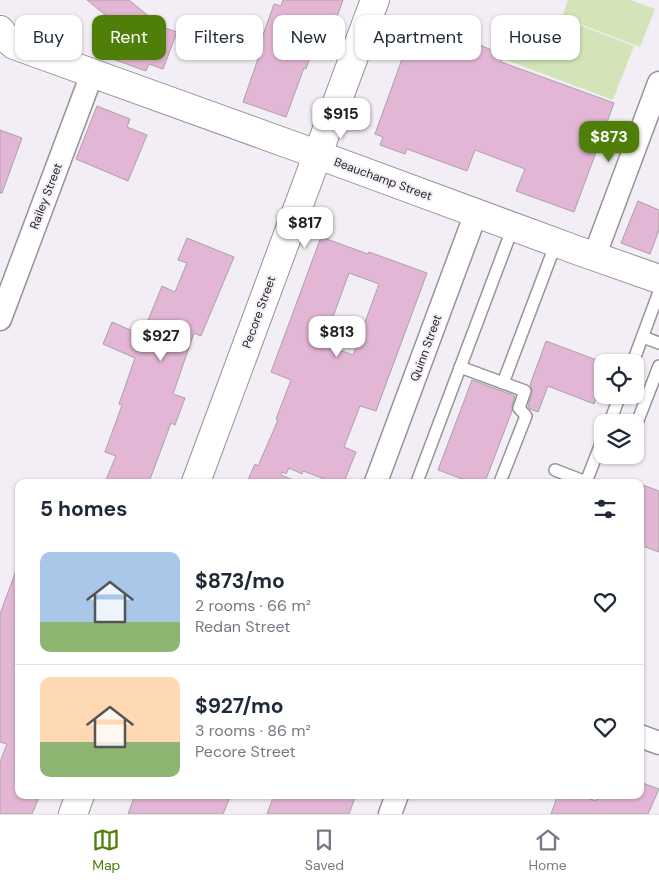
<!DOCTYPE html>
<meta charset="utf-8">
<style>
body{margin:0;font-family:"DM Sans",sans-serif;background:#f6f6f7;color:#1f2937;height:100vh;display:flex;flex-direction:column;font-size:19px;white-space:nowrap}
*{box-sizing:border-box;margin:0}
p{font-size:16px;color:#747a83}
.icon{flex:none;width:28px;height:28px;fill:none;stroke:currentColor;stroke-width:2;stroke-linecap:round;stroke-linejoin:round}
.map{position:relative;flex:1;overflow:hidden}
.drawer{position:absolute;left:15px;top:479px;width:629px;height:320px;display:flex;flex-direction:column;background:#fff;border-radius:10px;box-shadow:0 1px 4px #0004}
.drawer>*{flex:none}
.hud{position:absolute;left:15px;top:15px;width:630px;height:45px;display:flex;gap:10px}
.buttons{position:absolute;left:594px;top:354px;display:grid;gap:10px}
.buttons a{display:grid;place-items:center;width:50px;height:50px;border-radius:10px;background:#fff;box-shadow:0 1px 4px #0004;font-size:25px}
.price{position:absolute;translate:-50% -42px;padding:0 11px;border-radius:10px;background:#fff;color:#222;font-size:16px;line-height:32px;filter:drop-shadow(0 1px 2px #0008)}
.price::after{content:'';position:absolute;left:50%;top:30px;width:15px;height:11px;margin-left:-8px;background:inherit;clip-path:polygon(0 0,100% 0,50% 100%)}
.price.active{background:#4f7e09;color:#fff}
ul{padding:0;list-style:none}
li{display:flex;align-items:center;gap:15px;height:125px;padding:0 25px}
li+li{border-top:1px solid #e0e1e3}
li span{display:grid;place-items:center;flex:none;width:140px;height:100px;border-radius:10px;color:#555}
li>.icon{margin-inline-start:auto}
span .icon{width:60px;height:60px;fill:#fffc;stroke-width:1}
li b{font-size:21px}
h2{display:flex;justify-content:space-between;align-items:center;height:60px;padding:0 25px;font-size:21px}
.chip{padding:0 18px;border-radius:10px;background:#fff;box-shadow:0 1px 4px #0004;font-size:18px;line-height:45px}
.chip.active{background:#4f7e09;color:#fff}
.tabs{display:flex;justify-content:space-around;align-items:center;height:70px;border-top:1px solid #e0e1e3;background:#fff;font-size:14px;color:#747a83}
.tabs a{display:grid;justify-items:center;gap:2px}
.tabs .active{color:#4f7e09}
.map>svg:first-child{display:block}
.green{fill:#d3e5b8}
.building{fill:#e2b6d4;stroke:#aaa2a7;fill-rule:evenodd}
.lines{fill:none;stroke-linecap:round;stroke-linejoin:round}
.lane-casing{stroke:#97939a;stroke-width:14}
.street-casing{stroke:#97939a;stroke-width:25}
.secondary-casing{stroke:#97939a;stroke-width:30}
.lane{stroke:#fff;stroke-width:11}
.street{stroke:#fff;stroke-width:22}
.secondary{stroke:#fff;stroke-width:28}
.labels{text-anchor:middle;stroke-width:4;stroke-linejoin:round;paint-order:stroke}
.street-label{font-size:12px;fill:#272628;stroke:#f3eef5}
</style>
<div class="map">
<svg width="659" height="814" viewBox="0 0 659 814">
<rect width="100%" height="100%" fill="#f3eef5"/>
<g class="green">
<path d="M568,0H631L655,9L640,47L562,17Z"/>
<path d="M553,15L634,46L613,100L506,60L515,36L537,24L548,28Z"/>
</g>
<g class="building">
<path d="M87,0H129L162,27L177,32L163,69L149,64L146,71L110,58L121,28Z"/>
<path d="M283,0H343L334,25L323,20L306,69L304,68L286,117L243,102L260,53L257,52L274,4L281,6Z"/>
<path d="M411,19L458,36L504,55L501,62L614,103L574,212L516,191L525,169L475,150L467,171L407,149L405,154L380,145L383,137L375,134L406,48L401,47Z"/>
<path d="M97,106L130,119L127,127L147,135L128,181L76,159Z"/>
<path d="M0,130L22,138L2,193H0Z"/>
<path d="M638,201L659,210V230L650,254L621,243Z"/>
<path d="M321,237L368,254L369,252L427,273L376,411L360,406L344,447L356,452L344,482H333L303,471L302,474L289,468L286,474L282,472L281,475L298,482H247L255,464L258,466L278,420L276,419L291,380L271,372ZM349,273L379,284L353,355L323,344Z"/>
<path d="M187,238L234,257L201,336L194,333L173,394L185,398L175,425L171,423L149,482H105L116,456L105,452L122,405L119,404L135,358L103,344L112,322L142,335L162,286L175,292L187,263L178,260Z"/>
<path d="M546,341L602,362V382L594,404L548,386L538,412L530,409L528,406L532,393V389L530,385Z"/>
<path d="M472,380L515,396L512,406V411L485,482H471L438,470Z"/>
<path d="M640,484L659,491V552L640,545Z"/>
<path d="M17,568H19V795H40L32,814H0V762L7,744L0,742V614Z"/>
<path d="M640,782L659,789L648,814H551L558,795H578L596,801L599,795H640Z"/>
<path d="M135,795H231L223,814H128Z"/>
<path d="M274,795H356L349,814H267Z"/>
</g>
<g class="lines">
<defs>
<g id="lane">
<path d="M643,337L659,343"/>
<path d="M633,362L659,292"/>
<path d="M460,367L525,391L519,408L526,416L500,482"/>
<path d="M503,383L556,243"/>
<path d="M610,422L620,395"/>
<path d="M635,428L659,366"/>
<path d="M555,470L586,482L602,441"/>
<path d="M419,482H417L513,227"/>
</g>
<g id="street">
<path d="M594,257L659,83"/>
<path d="M0,319L92,74"/>
<path d="M376,482L476,213"/>
<path d="M640,736L659,743"/>
<path d="M390,814L397,795"/>
</g>
<g id="secondary">
<path d="M0,30L8,40L14,45L297,147L579,251L659,279"/>
<path d="M196,482L375,0"/>
<path d="M73,814L80,795"/>
</g>
</defs>
<use href="#lane" class="lane-casing"/>
<use href="#street" class="street-casing"/>
<use href="#secondary" class="secondary-casing"/>
<use href="#lane" class="lane"/>
<use href="#street" class="street"/>
<use href="#secondary" class="secondary"/>
</g>
<g class="labels">
<g class="street-label">
<text transform="translate(383 179) rotate(20)" y="4">Beauchamp Street</text>
<text transform="translate(46 196) rotate(-69)" y="4">Railey Street</text>
<text transform="translate(259 312) rotate(-70)" y="4">Pecore Street</text>
<text transform="translate(426 348) rotate(-70)" y="4">Quinn Street</text>
</g>
</g>
</svg>
<div class="buttons">
<a><svg class="icon" aria-label="locate" viewBox="0 0 24 24"><circle cx="12" cy="12" r="6"/><path d="M12 2v4M12 18v4M2 12h4M18 12h4"/></svg></a>
<a><svg class="icon" aria-label="layers" viewBox="0 0 24 24"><path d="M12 4l9 5-9 5-9-5zM3 14l9 5 9-5"/></svg></a>
</div>
<b class="price" style="left:341px;top:140px">$915</b>
<b class="price active" style="left:609px;top:163px">$873</b>
<b class="price" style="left:305px;top:249px">$817</b>
<b class="price" style="left:337px;top:358px">$813</b>
<b class="price" style="left:161px;top:362px">$927</b>
<div class="hud">
<a class="chip">Buy</a>
<a class="chip active">Rent</a>
<a class="chip">Filters</a>
<a class="chip">New</a>
<a class="chip">Apartment</a>
<a class="chip">House</a>
</div>
<section class="drawer">
<h2>5 homes<svg class="icon" aria-label="filters" viewBox="0 0 24 24"><path d="M4 7h16M4 17h16"/><circle cx="9" cy="7" r="2"/><circle cx="15" cy="17" r="2"/></svg></h2>
<ul>
<li><span style="background:linear-gradient(#a9c7e8 70%,#8fb573 0)"><svg class="icon" aria-label="home" viewBox="0 0 24 24"><path d="M3 11l9-7 9 7M6 9v11h12V9"/></svg></span><div><b>$873/mo</b><p>2 rooms · 66 m²</p><p>Redan Street</p></div><svg class="icon" aria-label="heart" viewBox="0 0 24 24"><path d="M12 20l-8-8c-3-5 5-10 8-4 3-6 11-1 8 4z"/></svg></li>
<li><span style="background:linear-gradient(#ffd9b3 65%,#8fb573 0)"><svg class="icon" aria-label="home" viewBox="0 0 24 24"><path d="M3 11l9-7 9 7M6 9v11h12V9"/></svg></span><div><b>$927/mo</b><p>3 rooms · 86 m²</p><p>Pecore Street</p></div><svg class="icon" aria-label="heart" viewBox="0 0 24 24"><path d="M12 20l-8-8c-3-5 5-10 8-4 3-6 11-1 8 4z"/></svg></li>
</ul>
</section>
</div>
<nav class="tabs">
<a class="active"><svg class="icon" aria-label="map" viewBox="0 0 24 24"><path d="M3 6l6-2 6 2 6-2v14l-6 2-6-2-6 2zM9 4v14M15 6v14"/></svg>Map</a>
<a><svg class="icon" aria-label="saved" viewBox="0 0 24 24"><path d="M7 4h10v16l-5-4-5 4z"/></svg>Saved</a>
<a><svg class="icon" aria-label="home" viewBox="0 0 24 24"><path d="M3 11l9-7 9 7M6 9v11h12V9"/></svg>Home</a>
</nav>
